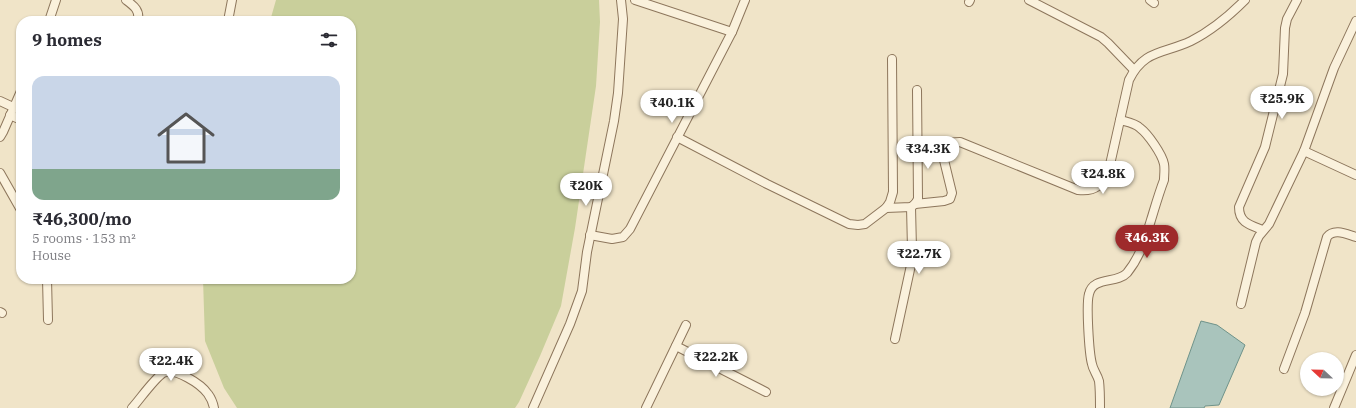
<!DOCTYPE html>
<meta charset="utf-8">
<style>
body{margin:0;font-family:"IBM Plex Serif",serif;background:#f2f2f3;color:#2b2b33;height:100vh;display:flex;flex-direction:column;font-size:15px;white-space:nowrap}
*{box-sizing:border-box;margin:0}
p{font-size:13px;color:#7c7c81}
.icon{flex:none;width:22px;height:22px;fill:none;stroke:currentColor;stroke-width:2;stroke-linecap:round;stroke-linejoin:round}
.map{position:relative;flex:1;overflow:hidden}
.sheet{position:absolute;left:16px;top:16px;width:340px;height:268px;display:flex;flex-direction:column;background:#fff;border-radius:16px;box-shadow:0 1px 3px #0004}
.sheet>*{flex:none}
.needle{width:26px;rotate:292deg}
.tools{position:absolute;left:1300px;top:352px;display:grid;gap:8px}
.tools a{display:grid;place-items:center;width:44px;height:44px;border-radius:50%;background:#fff;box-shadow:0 1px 3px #0004;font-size:20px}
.price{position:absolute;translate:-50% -34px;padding:0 9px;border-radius:14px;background:#fff;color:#222;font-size:13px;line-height:26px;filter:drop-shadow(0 1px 2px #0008)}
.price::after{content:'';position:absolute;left:50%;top:24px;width:12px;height:9px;margin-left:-6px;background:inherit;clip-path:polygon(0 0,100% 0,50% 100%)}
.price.active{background:#9e2a2b;color:#fff}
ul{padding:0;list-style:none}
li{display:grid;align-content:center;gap:8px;height:212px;padding:0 16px}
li+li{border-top:1px solid #e1e1e2}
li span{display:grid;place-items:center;height:124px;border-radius:12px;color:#555}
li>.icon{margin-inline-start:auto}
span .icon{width:72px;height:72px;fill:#fffc;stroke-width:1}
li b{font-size:17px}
h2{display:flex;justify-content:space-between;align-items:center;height:48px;padding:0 16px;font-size:17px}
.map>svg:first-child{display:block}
.green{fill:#c9cf9b}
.water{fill:#a9c4bc;stroke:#6f938a}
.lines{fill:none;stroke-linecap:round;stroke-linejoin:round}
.minor-casing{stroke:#8d765c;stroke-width:10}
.minor{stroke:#faf1dc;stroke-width:8}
</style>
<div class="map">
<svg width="1356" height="408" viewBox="0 0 1356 408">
<rect width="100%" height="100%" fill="#f0e4c8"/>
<path class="green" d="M276,0H599L600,22L596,86L575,228L561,306L540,356L519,402L515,408H237L224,388L205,341L203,279H351V21H270Z"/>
<path class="water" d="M1201,321L1217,325L1245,345L1219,405L1205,406L1204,408H1170Z"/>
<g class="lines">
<defs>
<g id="minor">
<path d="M126,0C134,6 140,10 138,21"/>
<path d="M635,0L732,32"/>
<path d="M1029,0L1101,37L1108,43L1134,70"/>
<path d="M1150,0L1154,3"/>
<path d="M969,2L970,0"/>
<path d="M49,21L56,0"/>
<path d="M228,21L232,0"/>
<path d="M0,101L13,107"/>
<path d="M10,115L21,120"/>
<path d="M0,137L3,132L21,91"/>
<path d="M677,137L767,184L849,224L858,225L865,224L886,208L890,202L893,192L892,59"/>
<path d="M1304,151L1356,175"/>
<path d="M0,173L21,210"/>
<path d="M915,204L944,201L950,199L952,193L943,156C943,143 949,142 960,142L1078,190C1096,192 1102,185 1109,169L1129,80C1144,49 1164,54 1191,41C1211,31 1229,16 1245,0"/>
<path d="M886,208L911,207L915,204L918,199L917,90"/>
<path d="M1263,230C1250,225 1239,223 1239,207L1265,147L1283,74L1285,28L1287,19L1297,0"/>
<path d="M590,235L612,239L623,237L630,229L732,32L745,0"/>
<path d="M47,279L48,320"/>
<path d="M1241,304L1256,242L1259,236L1269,224L1304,151L1334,68L1356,21"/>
<path d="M0,312L2,313"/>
<path d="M895,339L911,265L912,249L911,207"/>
<path d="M676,346L766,392"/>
<path d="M1284,369L1305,313L1327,237C1334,228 1346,234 1356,237"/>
<path d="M132,408C140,399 154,379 163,373C175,367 201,384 208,394C211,398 213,403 214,408"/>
<path d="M533,408L570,324L582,291L587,252L614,121L618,93L623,19L621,0"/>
<path d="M646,408L686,325"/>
<path d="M1100,408C1100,399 1100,389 1099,381C1097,374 1093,370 1092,364C1089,353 1086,304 1089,294C1093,276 1117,284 1127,273C1140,257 1145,240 1151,220C1155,207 1159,193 1164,180C1164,175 1165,169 1164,164C1162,154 1148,134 1140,128C1135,123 1127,122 1120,120"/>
<path d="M1334,408L1356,355"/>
</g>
</defs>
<use href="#minor" class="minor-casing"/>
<use href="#minor" class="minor"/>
</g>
</svg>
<div class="tools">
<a><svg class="needle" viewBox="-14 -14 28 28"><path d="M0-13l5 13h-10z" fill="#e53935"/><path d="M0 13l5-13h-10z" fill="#7c7c81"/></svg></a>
</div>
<b class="price" style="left:1282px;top:120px">₹25.9K</b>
<b class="price" style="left:672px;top:124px">₹40.1K</b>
<b class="price" style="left:928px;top:170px">₹34.3K</b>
<b class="price" style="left:1103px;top:195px">₹24.8K</b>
<b class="price" style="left:586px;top:207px">₹20K</b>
<b class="price active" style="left:1147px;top:259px">₹46.3K</b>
<b class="price" style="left:919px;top:275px">₹22.7K</b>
<b class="price" style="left:716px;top:378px">₹22.2K</b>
<b class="price" style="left:171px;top:382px">₹22.4K</b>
<section class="sheet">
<h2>9 homes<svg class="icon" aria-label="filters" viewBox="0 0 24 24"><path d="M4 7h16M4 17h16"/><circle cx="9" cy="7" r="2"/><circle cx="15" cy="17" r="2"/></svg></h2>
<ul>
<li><span style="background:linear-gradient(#c9d6e8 75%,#7fa58c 0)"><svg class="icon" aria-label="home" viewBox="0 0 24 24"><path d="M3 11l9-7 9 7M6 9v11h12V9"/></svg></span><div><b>₹46,300/mo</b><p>5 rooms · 153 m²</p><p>House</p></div></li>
</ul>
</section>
</div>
